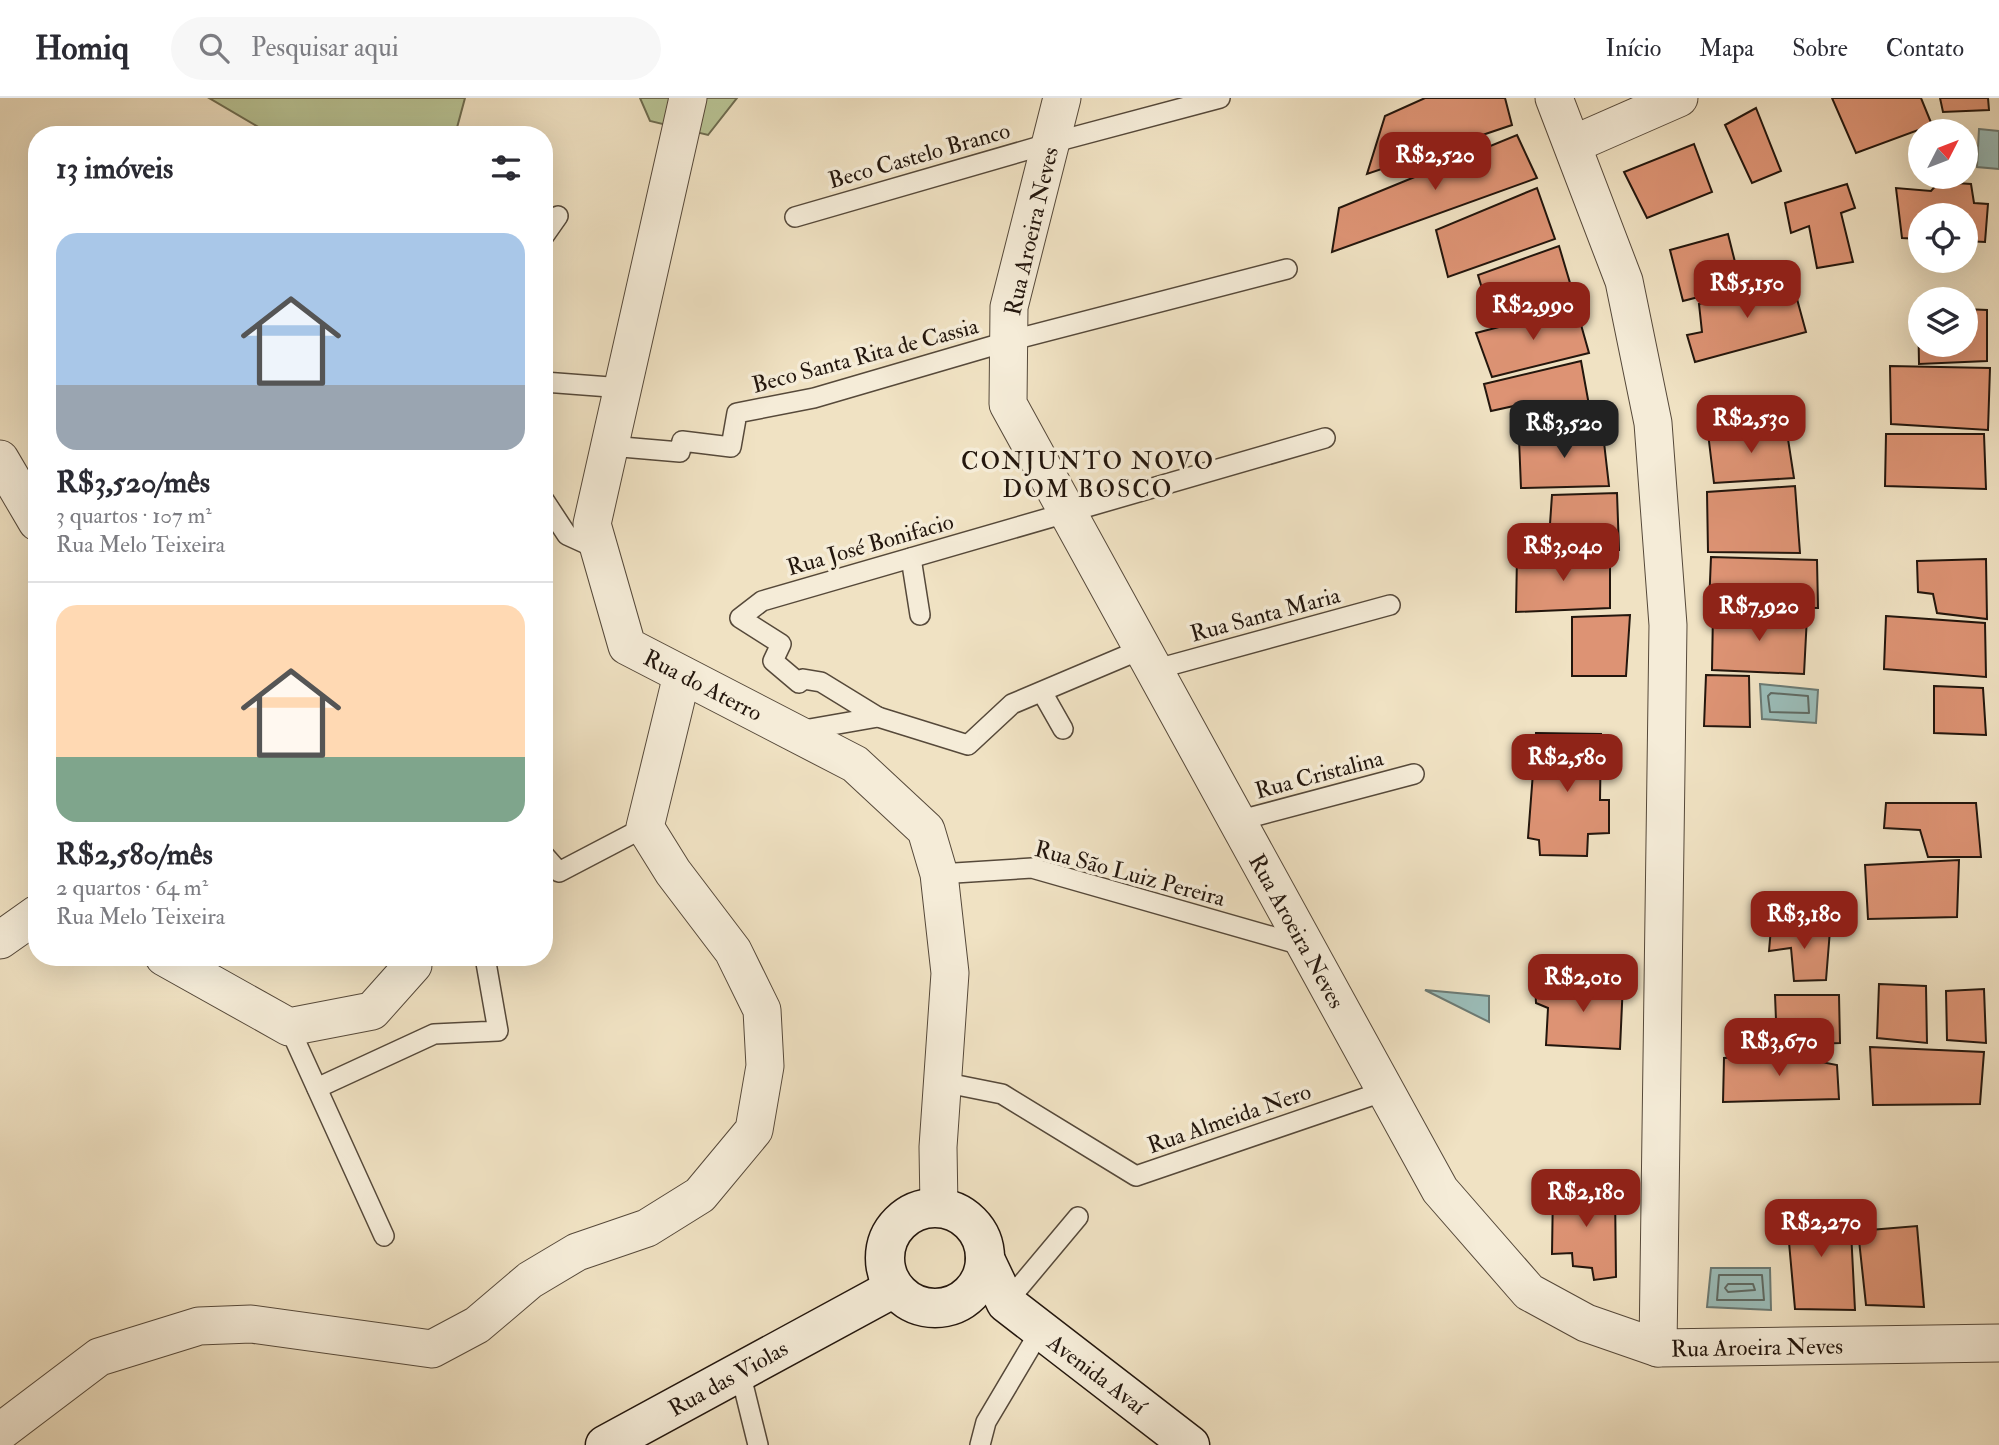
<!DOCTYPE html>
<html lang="pt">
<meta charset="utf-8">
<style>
body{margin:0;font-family:"IM FELL Double Pica",serif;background:#f7f7f7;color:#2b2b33;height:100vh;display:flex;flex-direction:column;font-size:26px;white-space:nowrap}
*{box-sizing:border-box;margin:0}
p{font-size:23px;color:#7c7c81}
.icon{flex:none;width:38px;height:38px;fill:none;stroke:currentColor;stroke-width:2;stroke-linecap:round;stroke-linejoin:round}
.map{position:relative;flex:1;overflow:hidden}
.sheet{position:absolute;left:28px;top:28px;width:525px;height:840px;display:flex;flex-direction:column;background:#fff;border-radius:28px;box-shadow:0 7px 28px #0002}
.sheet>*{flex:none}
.needle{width:46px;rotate:48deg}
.tools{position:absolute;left:1908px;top:21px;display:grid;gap:14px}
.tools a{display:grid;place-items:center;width:70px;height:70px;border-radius:50%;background:#fff;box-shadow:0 7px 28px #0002;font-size:35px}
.price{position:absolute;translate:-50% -60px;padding:0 16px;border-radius:14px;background:#8f2418;color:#fff;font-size:23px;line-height:46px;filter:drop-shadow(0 2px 4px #0008)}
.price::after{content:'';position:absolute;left:50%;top:42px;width:21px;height:16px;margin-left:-10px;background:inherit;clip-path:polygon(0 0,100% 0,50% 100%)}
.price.selected{background:#222;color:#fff}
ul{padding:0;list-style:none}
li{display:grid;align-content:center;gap:14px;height:371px;padding:0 28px}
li+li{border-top:2px solid #e1e1e2}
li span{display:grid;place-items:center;height:217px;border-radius:21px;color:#555}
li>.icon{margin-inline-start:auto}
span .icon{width:126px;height:126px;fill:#fffc;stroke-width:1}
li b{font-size:30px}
h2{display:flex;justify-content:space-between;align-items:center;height:84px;padding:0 28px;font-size:30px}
header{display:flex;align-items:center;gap:42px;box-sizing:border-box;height:98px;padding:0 35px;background:#fff;border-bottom:2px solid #e1e1e2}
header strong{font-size:33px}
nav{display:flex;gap:38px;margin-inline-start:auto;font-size:24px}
.search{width:490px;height:63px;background:#f7f7f7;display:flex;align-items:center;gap:18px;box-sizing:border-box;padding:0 24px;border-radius:38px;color:#7c7c81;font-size:26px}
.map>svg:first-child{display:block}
.green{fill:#b8c394;stroke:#6e6c50;stroke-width:2}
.water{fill:#9bbdb9;stroke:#6b7a74;stroke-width:2}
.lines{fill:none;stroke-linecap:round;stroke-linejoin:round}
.shore{stroke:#5f6a63;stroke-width:2}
.building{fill:#dd9374;stroke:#23160d;stroke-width:2}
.lane-casing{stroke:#56493a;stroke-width:22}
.street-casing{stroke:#56493a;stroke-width:39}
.secondary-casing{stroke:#23160d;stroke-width:41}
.lane{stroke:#f5ecd8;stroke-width:19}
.street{stroke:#f5ecd8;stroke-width:37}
.secondary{stroke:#f5ecd8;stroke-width:38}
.labels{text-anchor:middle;stroke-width:7;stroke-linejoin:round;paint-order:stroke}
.street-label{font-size:23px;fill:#23160d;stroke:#f5ecd8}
.neighbourhood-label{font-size:24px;letter-spacing:2px;fill:#23160d;stroke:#f5ecd8}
</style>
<header>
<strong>Homiq</strong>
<div class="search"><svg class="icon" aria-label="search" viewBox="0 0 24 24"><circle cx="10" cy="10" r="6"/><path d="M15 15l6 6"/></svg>Pesquisar aqui</div>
<nav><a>Início</a><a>Mapa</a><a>Sobre</a><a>Contato</a></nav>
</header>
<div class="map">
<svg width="1999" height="1347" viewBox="0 0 1999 1347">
<rect width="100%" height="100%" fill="#f0e2c3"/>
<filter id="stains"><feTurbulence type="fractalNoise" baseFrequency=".00286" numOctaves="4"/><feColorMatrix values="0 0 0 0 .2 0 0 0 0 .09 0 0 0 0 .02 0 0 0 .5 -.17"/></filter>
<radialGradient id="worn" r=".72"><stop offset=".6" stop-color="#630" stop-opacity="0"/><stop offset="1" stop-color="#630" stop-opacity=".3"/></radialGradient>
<g class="green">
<path d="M209,0H465L455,37H272Z"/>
<path d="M640,0H737L708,37L650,23Z"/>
</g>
<g class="water">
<path d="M1979,31L1999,33V71L1977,69Z"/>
<path d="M1760,586L1818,592L1816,625L1762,621Z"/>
<path d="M1425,892L1489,898V924Z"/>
<path d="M1711,1170H1770L1771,1212L1707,1209Z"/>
</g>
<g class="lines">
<g class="shore">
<path d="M1771,595L1808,598L1809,615L1770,614L1768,598Z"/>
<path d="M1719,1177H1762L1764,1202H1717Z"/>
<path d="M1728,1186H1753L1755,1192L1728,1194L1725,1190Z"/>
</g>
</g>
<g class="building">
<path d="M1425,0H1505L1512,27L1367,76L1385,18Z"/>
<path d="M1832,0H1921L1932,27L1856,55Z"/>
<path d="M1940,0H1988L1989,12L1943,14Z"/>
<path d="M1756,10L1781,73L1752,85L1725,27Z"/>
<path d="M1517,37L1537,80L1332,154L1339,110Z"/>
<path d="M1694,46L1712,94L1647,120L1624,74Z"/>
<path d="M1939,84L1971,86L1974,105L1988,106L1985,144L1965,143V117H1920V141L1902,140L1896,90L1931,93Z"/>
<path d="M1847,86L1855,110L1841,115L1853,164L1817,170L1809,128L1791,135L1785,105Z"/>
<path d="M1537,90L1555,141L1448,179L1436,132Z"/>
<path d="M1728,136L1741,188L1683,203L1670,152Z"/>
<path d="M1559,148L1576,205L1493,227L1478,177Z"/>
<path d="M1791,179L1806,234L1695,264L1687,237L1702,234L1699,206Z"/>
<path d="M1576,209L1589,255L1492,279L1476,235Z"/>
<path d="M1918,209L1920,247H1965V211L1987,212V263L1919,266Z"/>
<path d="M1581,263L1591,318L1521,330L1514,308L1491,313L1484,286Z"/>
<path d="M1890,268L1990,270L1988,332L1891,326Z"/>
<path d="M1602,327L1609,388L1521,390L1519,341Z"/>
<path d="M1786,328L1794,380L1714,385L1708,335Z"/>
<path d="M1886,336H1984L1986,391L1885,388Z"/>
<path d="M1795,388L1800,455L1708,454L1707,394Z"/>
<path d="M1617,395L1619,452L1548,455L1552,397Z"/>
<path d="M1610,457V510L1516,514L1517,458Z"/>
<path d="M1711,459L1817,462L1818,510L1709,508Z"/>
<path d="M1986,461L1987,521L1937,515L1933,496L1918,494L1917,463Z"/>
<path d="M1713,514L1807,518L1804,576L1712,572Z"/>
<path d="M1630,517L1626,578H1572V519Z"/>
<path d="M1886,518L1985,525L1986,579L1884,571Z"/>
<path d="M1706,577L1749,578L1750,629L1704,628Z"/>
<path d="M1934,588L1983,590L1986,637L1934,635Z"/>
<path d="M1536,635L1601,636L1600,702H1609V735L1588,736L1587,758L1540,757L1539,742L1528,740Z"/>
<path d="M1886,705H1976L1981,759H1928L1920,732L1884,730Z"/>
<path d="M1959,762L1957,819L1868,821L1865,767Z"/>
<path d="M1771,830L1830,832L1826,882L1794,883L1791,850L1769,853Z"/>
<path d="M1623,884L1620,951L1546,947L1548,910L1536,905L1535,885Z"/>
<path d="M1879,886L1926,888L1927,945L1877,940Z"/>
<path d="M1984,891L1986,945L1947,942L1946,893Z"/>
<path d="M1775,897H1839L1840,945L1777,947Z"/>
<path d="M1870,949L1984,954L1980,1006L1873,1007Z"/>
<path d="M1785,955H1820L1821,964L1837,967L1839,1001L1723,1004L1724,960Z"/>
<path d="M1553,1090L1615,1092L1616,1179L1594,1182L1592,1170L1573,1168L1572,1155L1552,1156Z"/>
<path d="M1786,1111L1850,1113L1855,1212L1795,1211Z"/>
<path d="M1917,1128L1924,1209L1866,1207L1858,1133Z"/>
</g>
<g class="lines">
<defs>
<g id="lane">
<path d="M795,119L1051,45L1220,0"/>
<path d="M544,138L558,118"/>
<path d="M544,284L623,290"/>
<path d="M610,348L680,354L682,343L731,349L737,315L814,300L1009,243L1287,171"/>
<path d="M544,402L567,437L600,452"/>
<path d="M911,460L920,517"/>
<path d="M1153,572L1390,507"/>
<path d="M1042,594L1063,631"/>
<path d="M878,619L821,584L803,581L799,585L773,563L781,546L740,520L762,503L1325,340"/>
<path d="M798,633L878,619L968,647L1012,606L1142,551"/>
<path d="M1237,723L1414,676"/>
<path d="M544,757L559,774L645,729"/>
<path d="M939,776L1032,770L1305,848"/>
<path d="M289,929L384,1138"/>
<path d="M942,984L1002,996L1136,1078L1385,993"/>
<path d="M317,990L434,936L498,933L485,859"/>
<path d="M1006,1205L1078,1119"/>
<path d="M740,1274L758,1347"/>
<path d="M980,1347L986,1324L1040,1233"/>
</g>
<g id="street">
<path d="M688,0L592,426L627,548L855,666L926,732L939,776L950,875L938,1049L939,1110"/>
<path d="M1062,0L1009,209L1008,306L1440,1092L1529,1194L1586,1225L1658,1250L1999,1245"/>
<path d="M1554,0L1624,183L1653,325L1668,527L1658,1250"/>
<path d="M1574,46L1679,0"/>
<path d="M0,361L37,424"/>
<path d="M0,842L37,816"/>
<path d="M164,859L289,929L372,913L413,867L412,859"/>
<path d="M0,1334L99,1259L199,1228L251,1226L432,1251L477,1227L530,1182L577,1154L647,1130L700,1097L754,1032L765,968L762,912L733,853L673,774L645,729L682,577"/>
</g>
<g id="secondary">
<circle cx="935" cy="1160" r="50"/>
<path d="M985,1161L1006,1205L1190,1347"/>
<path d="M605,1347L894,1190"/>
</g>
</defs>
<use href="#lane" class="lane-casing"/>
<use href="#street" class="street-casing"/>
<use href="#secondary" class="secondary-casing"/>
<use href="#lane" class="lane"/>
<use href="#street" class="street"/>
<use href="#secondary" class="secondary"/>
</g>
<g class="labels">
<g class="street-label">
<text transform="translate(919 57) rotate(-16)" y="8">Beco Castelo Branco</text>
<text transform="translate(1031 133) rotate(-77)" y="8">Rua Aroeira Neves</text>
<text transform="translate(865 257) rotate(-15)" y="8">Beco Santa Rita de Cassia</text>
<text transform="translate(870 446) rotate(-16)" y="8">Rua José Bonifacio</text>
<text transform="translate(1265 516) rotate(-15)" y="8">Rua Santa Maria</text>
<text transform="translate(703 587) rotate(27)" y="8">Rua do Aterro</text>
<text transform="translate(1319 676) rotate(-15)" y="8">Rua Cristalina</text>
<text transform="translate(1130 775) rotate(15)" y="8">Rua São Luiz Pereira</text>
<text transform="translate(1297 833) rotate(61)" y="8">Rua Aroeira Neves</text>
<text transform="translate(1229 1020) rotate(-19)" y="8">Rua Almeida Nero</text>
<text transform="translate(1757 1249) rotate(-1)" y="8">Rua Aroeira Neves</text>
<text transform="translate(1097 1276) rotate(37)" y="8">Avenida Avaí</text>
<text transform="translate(728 1280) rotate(-29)" y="8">Rua das Violas</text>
</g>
<g class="neighbourhood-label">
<text x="1088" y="371">CONJUNTO NOVO<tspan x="1088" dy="28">DOM BOSCO</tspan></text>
</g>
</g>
<rect width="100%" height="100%" filter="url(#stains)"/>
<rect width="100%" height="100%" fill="url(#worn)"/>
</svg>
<div class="tools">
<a><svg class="needle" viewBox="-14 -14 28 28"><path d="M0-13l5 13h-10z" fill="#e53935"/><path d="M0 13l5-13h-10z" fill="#7c7c81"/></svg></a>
<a><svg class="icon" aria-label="locate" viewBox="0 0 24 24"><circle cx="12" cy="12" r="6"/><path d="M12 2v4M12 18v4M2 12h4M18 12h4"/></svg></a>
<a><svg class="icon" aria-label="layers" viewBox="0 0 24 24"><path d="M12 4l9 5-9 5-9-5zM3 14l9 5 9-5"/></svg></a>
</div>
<b class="price" style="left:1435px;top:94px">R$2,520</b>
<b class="price" style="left:1747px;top:222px">R$5,150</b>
<b class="price" style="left:1533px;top:244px">R$2,990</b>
<b class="price" style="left:1751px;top:357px">R$2,530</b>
<b class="price selected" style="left:1564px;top:362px">R$3,520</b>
<b class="price" style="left:1563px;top:485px">R$3,040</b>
<b class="price" style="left:1759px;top:545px">R$7,920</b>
<b class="price" style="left:1567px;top:696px">R$2,580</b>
<b class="price" style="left:1804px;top:853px">R$3,180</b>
<b class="price" style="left:1583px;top:916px">R$2,010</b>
<b class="price" style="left:1779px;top:980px">R$3,670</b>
<b class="price" style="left:1586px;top:1131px">R$2,180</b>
<b class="price" style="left:1821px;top:1161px">R$2,270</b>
<section class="sheet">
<h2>13 imóveis<svg class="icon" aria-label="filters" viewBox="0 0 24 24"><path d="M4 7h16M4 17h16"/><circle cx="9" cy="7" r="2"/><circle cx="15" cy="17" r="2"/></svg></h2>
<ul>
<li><span style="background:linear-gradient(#a9c7e8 70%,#9aa5b1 0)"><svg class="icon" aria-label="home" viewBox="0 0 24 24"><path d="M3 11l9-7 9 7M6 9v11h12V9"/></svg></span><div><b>R$3,520/mês</b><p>3 quartos · 107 m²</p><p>Rua Melo Teixeira</p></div></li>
<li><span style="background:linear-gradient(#ffd9b3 70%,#7fa58c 0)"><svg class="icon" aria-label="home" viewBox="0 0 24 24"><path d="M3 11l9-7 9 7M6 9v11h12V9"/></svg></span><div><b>R$2,580/mês</b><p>2 quartos · 64 m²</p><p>Rua Melo Teixeira</p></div></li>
</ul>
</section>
</div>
